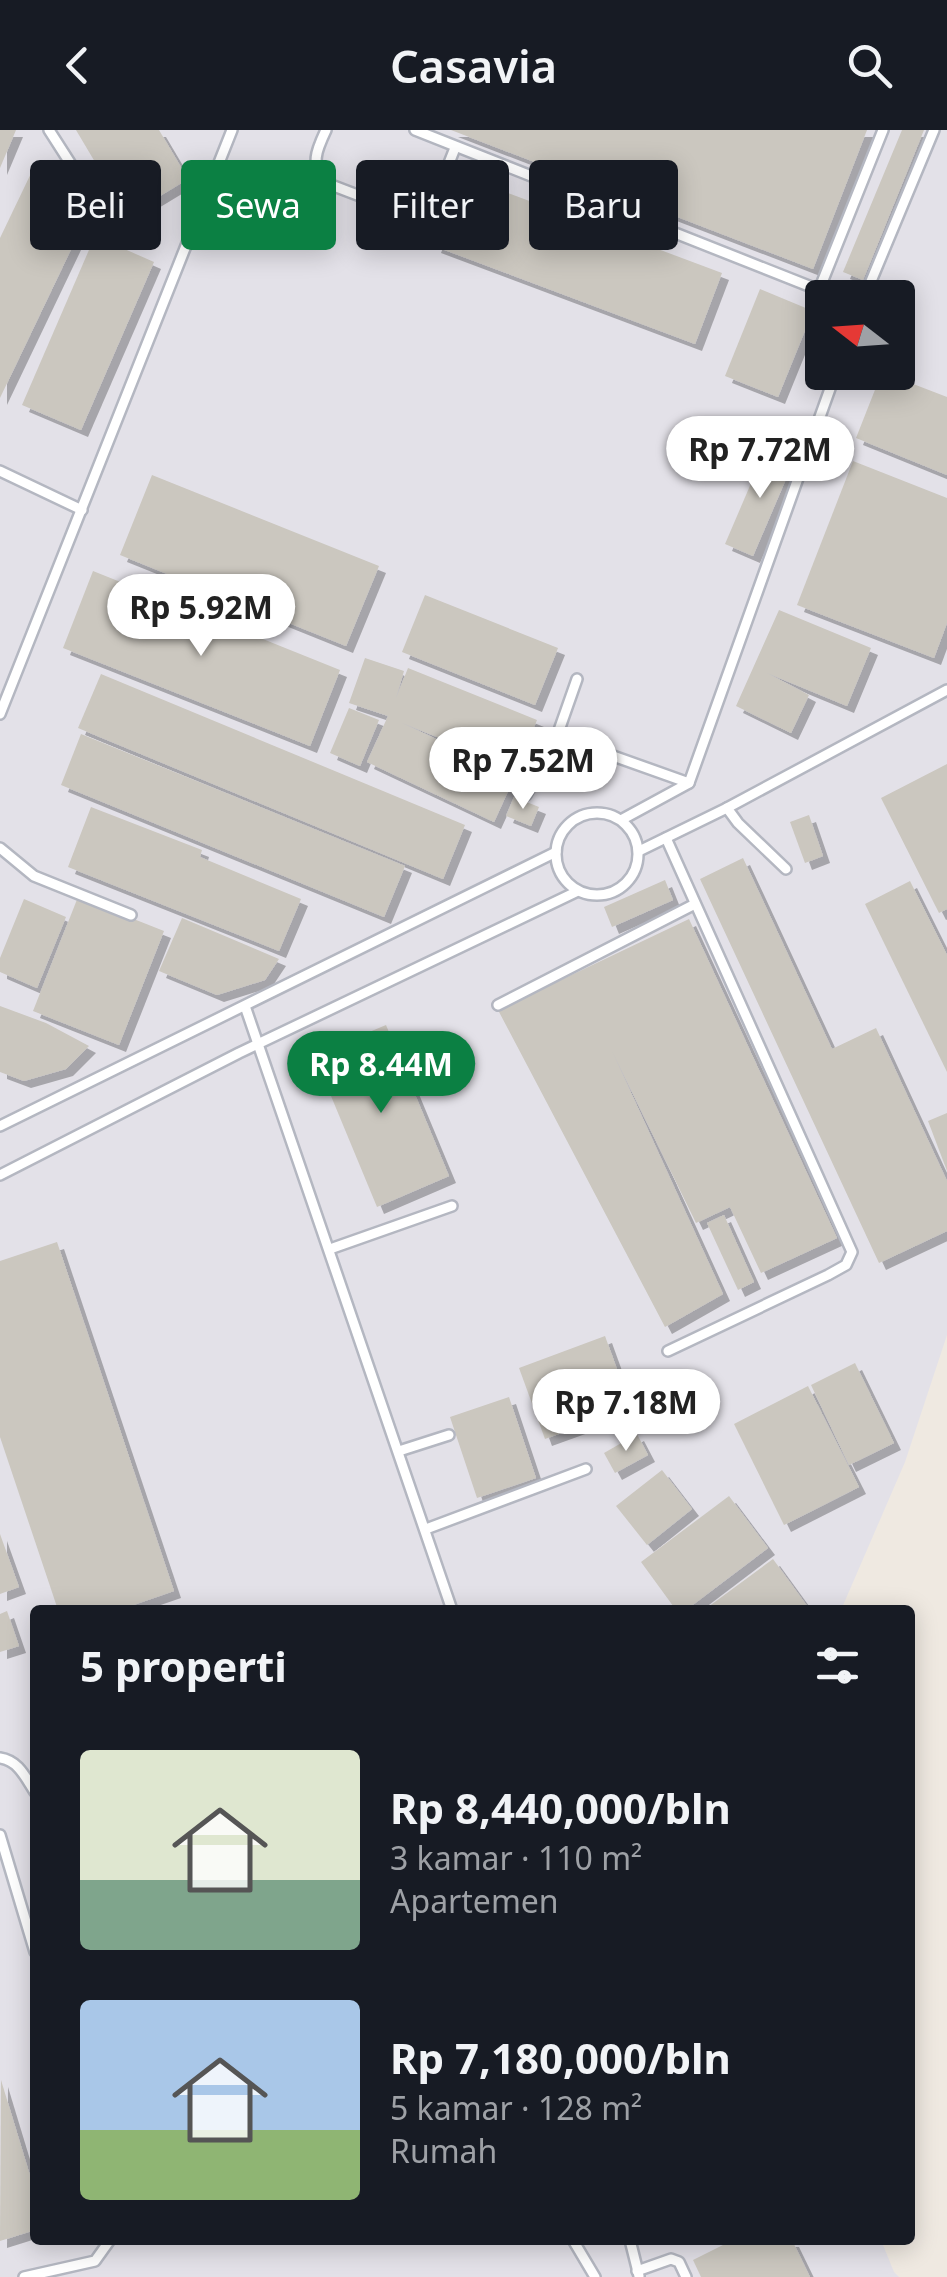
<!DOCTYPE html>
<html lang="id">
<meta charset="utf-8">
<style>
body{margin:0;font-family:"Noto Sans",sans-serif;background:#20242c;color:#f1f3f6;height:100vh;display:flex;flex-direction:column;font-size:38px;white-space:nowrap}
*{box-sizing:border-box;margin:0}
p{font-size:32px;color:#9ea1a6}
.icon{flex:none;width:55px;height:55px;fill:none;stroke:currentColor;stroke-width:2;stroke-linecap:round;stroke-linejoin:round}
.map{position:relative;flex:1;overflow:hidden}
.panel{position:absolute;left:30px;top:1475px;width:885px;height:640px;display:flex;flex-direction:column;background:#171b24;border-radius:10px;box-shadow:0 5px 25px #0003}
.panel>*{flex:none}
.top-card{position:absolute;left:30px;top:30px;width:888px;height:90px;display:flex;gap:20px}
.needle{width:65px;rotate:287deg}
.buttons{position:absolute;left:805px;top:150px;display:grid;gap:20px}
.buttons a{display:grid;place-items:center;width:110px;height:110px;border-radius:10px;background:#171b24;box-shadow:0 5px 25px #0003;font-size:50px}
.price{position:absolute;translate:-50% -85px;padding:0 22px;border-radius:35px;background:#fff;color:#222;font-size:32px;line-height:65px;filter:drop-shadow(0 2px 5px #0008)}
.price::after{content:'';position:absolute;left:50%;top:60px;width:30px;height:22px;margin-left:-15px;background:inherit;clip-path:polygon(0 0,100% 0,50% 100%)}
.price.current{background:#0b8043;color:#fff}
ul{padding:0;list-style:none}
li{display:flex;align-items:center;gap:30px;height:250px;padding:0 50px}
li span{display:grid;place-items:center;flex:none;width:280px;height:200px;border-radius:10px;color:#555}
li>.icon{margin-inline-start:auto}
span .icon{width:120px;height:120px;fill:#fffc;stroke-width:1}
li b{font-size:42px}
h2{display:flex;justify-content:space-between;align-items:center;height:120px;padding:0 50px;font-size:42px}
.tag{padding:0 35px;border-radius:10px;background:#171b24;box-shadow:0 5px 25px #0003;font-size:35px;line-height:90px}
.tag.current{background:#0b8043;color:#fff}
header{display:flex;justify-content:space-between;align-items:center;height:130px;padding:0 50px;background:#171b24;font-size:45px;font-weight:600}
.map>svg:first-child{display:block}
.industrial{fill:#e3e1e8;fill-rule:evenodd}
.building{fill:#cbc7bf;filter:url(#shadow)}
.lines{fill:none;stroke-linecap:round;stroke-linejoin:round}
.service-casing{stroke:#b4b7c1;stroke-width:14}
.service{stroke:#fff;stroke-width:9}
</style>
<header><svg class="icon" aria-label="back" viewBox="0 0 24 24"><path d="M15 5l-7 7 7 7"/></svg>Casavia<svg class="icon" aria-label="search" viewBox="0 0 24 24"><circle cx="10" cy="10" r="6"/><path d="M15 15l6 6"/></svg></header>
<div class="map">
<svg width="947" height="2147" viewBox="0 0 947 2147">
<defs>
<filter id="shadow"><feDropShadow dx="7" dy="7" stdDeviation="0" flood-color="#0004"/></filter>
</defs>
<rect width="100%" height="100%" fill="#efe9e1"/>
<path class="industrial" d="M0,0H947V1205L905,1332L841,1480H35V2110H881L894,2142L899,2147H0ZM822,168H898V242H822Z"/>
<g class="building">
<path d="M0,0H16L0,38Z"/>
<path d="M76,0H159L188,49L127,86Z"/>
<path d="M451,0H867L813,139Z"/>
<path d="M902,0H924L863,150L843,142Z"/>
<path d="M35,35L97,65L0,268V108Z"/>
<path d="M460,45L722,143L695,214L434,116Z"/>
<path d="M95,106L154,132L81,300L22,275Z"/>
<path d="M760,159L813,181L778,267L725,246Z"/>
<path d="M882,242L947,267V345L856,308Z"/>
<path d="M767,316L795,328L753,426L725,414Z"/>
<path d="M853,331L947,368V493L934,528L797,475Z"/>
<path d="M152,345L379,436L346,516L120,425Z"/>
<path d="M93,441L340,540L310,616L63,518Z"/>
<path d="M425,465L558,518L535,575L402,522Z"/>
<path d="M779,480L871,518L847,576L767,543L809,565L791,603L736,576Z"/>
<path d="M365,528L404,541L396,568L408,538L537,590L517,639L402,593L515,646L494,692L367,632L388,586L349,573Z"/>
<path d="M101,544L465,695L443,749L78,598Z"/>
<path d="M349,578L379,590L360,636L330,623Z"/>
<path d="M81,604L405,736L384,787L61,655Z"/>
<path d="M947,634V779L939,783L881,668Z"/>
<path d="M514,667L539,677L531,696L506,686Z"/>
<path d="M91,677L202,720L200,727L301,769L279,821L68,737Z"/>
<path d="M809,685L823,726L805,733L790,692Z"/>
<path d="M743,728L832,919L876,898L947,1051V1101L879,1133L700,749Z"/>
<path d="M665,750L673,770L612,797L604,777Z"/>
<path d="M910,751L947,825V942L865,774Z"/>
<path d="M78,767L164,801L119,915L33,881Z"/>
<path d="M24,769L66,787L37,858L0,842V828Z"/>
<path d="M182,788L239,812L279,829L265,850L217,865L159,841Z"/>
<path d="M689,789L837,1108L761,1143L730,1077L696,1093L612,921L723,1164L665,1197L498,880Z"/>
<path d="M0,876L46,893L89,916L66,939L24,951L0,942Z"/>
<path d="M386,895L449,1046L377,1077L314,925Z"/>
<path d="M947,983V1041L928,991Z"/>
<path d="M724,1085L754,1152L738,1160L707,1093Z"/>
<path d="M57,1112L174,1461L119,1480H58L0,1307V1131Z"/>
<path d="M605,1206L631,1278L545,1309L519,1238Z"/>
<path d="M855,1233L894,1313L849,1335L811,1255Z"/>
<path d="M808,1256L859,1357L784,1395L734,1294Z"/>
<path d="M509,1267L536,1348L477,1368L450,1287Z"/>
<path d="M637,1304L648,1325L615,1343L604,1323Z"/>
<path d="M662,1340L692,1379L647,1415L616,1376Z"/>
<path d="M729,1366L768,1418L686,1480H676L641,1432Z"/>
<path d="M0,1404L19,1457L0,1464Z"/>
<path d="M773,1429L810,1480H704Z"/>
<path d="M7,1481L19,1516L0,1522V1484Z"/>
<path d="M1,1950L35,2062V2100L0,2111Z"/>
<path d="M733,2110H792L810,2147H701L693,2130Z"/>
</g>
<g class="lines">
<defs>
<g id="service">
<path d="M49,0L74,39"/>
<path d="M326,0C316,21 310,34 326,53L420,89L428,86L455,18"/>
<path d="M415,0L819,160L883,0"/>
<path d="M864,168L934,0"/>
<path d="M0,341L82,380"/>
<path d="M0,584L232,0"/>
<path d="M557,606L577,549"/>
<path d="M526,665L557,606L689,653"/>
<path d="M727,678L738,693L786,739"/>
<circle cx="597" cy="724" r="41"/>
<path d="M621,690L689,653L836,242"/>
<path d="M666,708L852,1122L846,1135L828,1145L668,1221"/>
<path d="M0,718L34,746L131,785"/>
<path d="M639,721L727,678L947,560"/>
<path d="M498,875L695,774"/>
<path d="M245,876L452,1480"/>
<path d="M0,996L556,722"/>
<path d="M0,1045L239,923L578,761"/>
<path d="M330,1119L452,1076"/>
<path d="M399,1321L449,1305"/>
<path d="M426,1399L586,1339"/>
<path d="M0,1628C19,1631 25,1647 35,1662"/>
<path d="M0,1705L35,1822"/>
<path d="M573,2110L595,2147"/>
<path d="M630,2110L639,2146"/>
<path d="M637,2141L671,2129L679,2132L686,2147"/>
<path d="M24,2147L95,2131L110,2110"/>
</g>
</defs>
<use href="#service" class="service-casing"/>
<use href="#service" class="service"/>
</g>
</svg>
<div class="buttons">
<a><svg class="needle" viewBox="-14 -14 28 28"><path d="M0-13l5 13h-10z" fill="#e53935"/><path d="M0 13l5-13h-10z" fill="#9ea1a6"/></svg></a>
</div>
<b class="price" style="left:760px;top:371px">Rp 7.72M</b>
<b class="price" style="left:201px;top:529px">Rp 5.92M</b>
<b class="price" style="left:523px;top:682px">Rp 7.52M</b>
<b class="price current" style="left:381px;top:986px">Rp 8.44M</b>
<b class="price" style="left:626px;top:1324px">Rp 7.18M</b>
<div class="top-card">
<a class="tag">Beli</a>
<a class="tag current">Sewa</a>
<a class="tag">Filter</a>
<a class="tag">Baru</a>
</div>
<section class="panel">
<h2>5 properti<svg class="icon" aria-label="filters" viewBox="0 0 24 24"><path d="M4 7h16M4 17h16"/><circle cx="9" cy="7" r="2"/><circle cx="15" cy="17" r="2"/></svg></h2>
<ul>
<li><span style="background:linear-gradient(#dfe7d0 65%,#7fa58c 0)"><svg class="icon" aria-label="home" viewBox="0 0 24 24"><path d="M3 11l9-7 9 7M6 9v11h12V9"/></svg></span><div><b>Rp 8,440,000/bln</b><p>3 kamar · 110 m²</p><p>Apartemen</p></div></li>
<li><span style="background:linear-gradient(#a9c7e8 65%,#8fb573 0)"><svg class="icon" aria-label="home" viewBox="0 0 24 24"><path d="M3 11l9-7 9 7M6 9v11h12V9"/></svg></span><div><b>Rp 7,180,000/bln</b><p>5 kamar · 128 m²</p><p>Rumah</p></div></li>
</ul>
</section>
</div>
